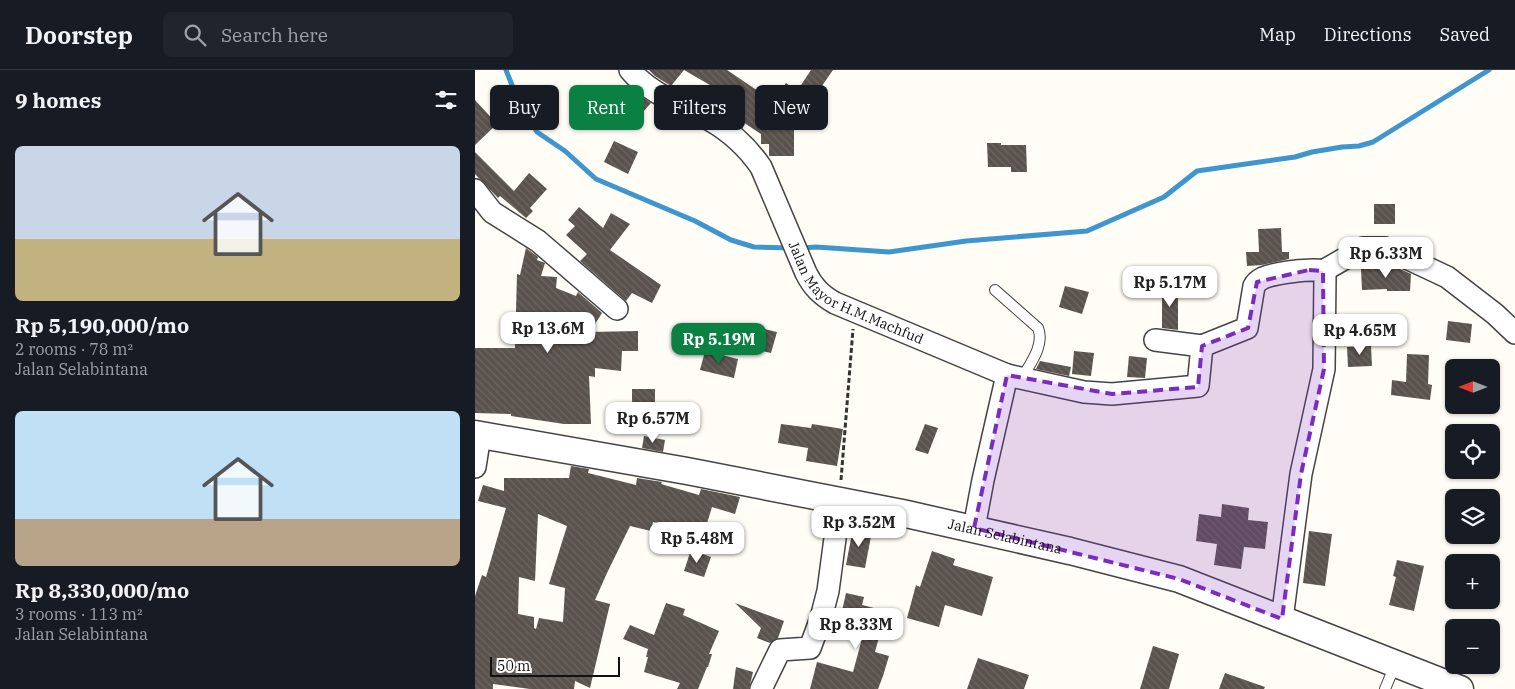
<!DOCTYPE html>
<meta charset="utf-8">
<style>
body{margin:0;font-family:"IBM Plex Serif",serif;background:#20242c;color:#f1f3f6;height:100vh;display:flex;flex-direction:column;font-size:19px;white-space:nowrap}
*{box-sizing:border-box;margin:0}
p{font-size:16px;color:#9ea1a6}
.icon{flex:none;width:28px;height:28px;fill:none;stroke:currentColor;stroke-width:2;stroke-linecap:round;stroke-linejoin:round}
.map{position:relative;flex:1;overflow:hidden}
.sheet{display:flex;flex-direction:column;background:#171b24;width:475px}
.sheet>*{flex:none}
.banner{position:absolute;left:15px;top:15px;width:475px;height:45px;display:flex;gap:10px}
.needle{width:32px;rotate:270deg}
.fabs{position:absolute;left:970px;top:289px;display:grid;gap:10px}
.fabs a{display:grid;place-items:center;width:55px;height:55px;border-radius:8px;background:#171b24;box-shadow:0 1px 4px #0004;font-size:25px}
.scale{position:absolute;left:15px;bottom:12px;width:130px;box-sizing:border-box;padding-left:5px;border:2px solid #111;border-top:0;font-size:14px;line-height:18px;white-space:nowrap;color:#111;-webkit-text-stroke:4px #fff;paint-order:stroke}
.price{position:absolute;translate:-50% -42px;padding:0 11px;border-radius:10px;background:#fff;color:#222;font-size:16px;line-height:32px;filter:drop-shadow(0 1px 2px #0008)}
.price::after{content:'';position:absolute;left:50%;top:30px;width:15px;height:11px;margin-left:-8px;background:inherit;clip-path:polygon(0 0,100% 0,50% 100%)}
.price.current{background:#0b8043;color:#fff}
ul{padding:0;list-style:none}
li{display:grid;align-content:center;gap:10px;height:265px;padding:0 15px}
li span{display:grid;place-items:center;height:155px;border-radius:8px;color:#555}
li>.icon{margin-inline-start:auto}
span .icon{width:90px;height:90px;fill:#fffc;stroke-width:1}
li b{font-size:21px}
h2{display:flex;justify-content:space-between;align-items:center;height:60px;padding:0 15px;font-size:21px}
.pill{padding:0 18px;border-radius:8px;background:#171b24;box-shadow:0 1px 4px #0004;font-size:18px;line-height:45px}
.pill.current{background:#0b8043;color:#fff}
header{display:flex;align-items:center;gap:30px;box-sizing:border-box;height:70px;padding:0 25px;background:#171b24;border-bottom:1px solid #363941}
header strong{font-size:24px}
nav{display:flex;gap:28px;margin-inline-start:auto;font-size:18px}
.search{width:350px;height:45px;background:#20242c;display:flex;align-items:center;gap:12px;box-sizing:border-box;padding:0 18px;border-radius:8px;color:#9ea1a6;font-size:19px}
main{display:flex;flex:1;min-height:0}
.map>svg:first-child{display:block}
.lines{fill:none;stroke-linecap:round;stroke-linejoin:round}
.stream{stroke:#3f96cf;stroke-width:5}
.building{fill:url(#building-back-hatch);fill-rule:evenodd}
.service-casing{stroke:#444;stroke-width:12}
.minor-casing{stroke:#444;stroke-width:24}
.tertiary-casing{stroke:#444;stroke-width:29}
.path{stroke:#333;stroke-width:3;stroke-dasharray:5 2.5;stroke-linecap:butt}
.service{stroke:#fff;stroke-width:10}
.minor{stroke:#fff;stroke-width:21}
.tertiary{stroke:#fff;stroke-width:26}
.marked{fill:#7b2cbf;fill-opacity:0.2;stroke:#7b2cbf;stroke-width:4;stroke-dasharray:10 6;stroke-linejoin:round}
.labels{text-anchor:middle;stroke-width:5;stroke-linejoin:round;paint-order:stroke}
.street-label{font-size:14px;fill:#111;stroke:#fff}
</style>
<header>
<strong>Doorstep</strong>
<div class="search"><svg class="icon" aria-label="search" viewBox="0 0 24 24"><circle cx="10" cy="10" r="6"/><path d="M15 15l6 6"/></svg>Search here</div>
<nav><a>Map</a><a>Directions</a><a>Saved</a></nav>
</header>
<main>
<section class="sheet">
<h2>9 homes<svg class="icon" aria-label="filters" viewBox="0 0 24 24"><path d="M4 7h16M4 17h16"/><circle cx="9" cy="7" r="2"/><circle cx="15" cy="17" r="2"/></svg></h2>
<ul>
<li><span style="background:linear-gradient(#c9d6e8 60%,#c2b280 0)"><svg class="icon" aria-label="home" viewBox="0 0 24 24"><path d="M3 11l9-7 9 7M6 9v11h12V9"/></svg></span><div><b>Rp 5,190,000/mo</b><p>2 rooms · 78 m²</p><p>Jalan Selabintana</p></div></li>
<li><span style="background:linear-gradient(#bfe0f5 70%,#b9a48a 0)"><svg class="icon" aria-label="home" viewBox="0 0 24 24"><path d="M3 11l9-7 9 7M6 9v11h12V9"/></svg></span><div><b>Rp 8,330,000/mo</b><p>3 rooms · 113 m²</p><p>Jalan Selabintana</p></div></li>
</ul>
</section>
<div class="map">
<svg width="1040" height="619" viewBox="0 0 1040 619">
<defs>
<pattern id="building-back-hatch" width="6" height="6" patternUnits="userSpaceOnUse" patternTransform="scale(1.25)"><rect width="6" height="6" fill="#5a524d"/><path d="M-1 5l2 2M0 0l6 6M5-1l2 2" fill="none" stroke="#6d6662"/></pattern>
</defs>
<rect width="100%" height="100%" fill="#fffdf5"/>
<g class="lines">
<g class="stream">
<path d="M31,0L44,33L62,62L90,81L121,109L220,151L256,170L279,177L316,178"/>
<path d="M327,178L341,177L414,182L491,171L612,161L689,127L722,101L820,87L837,82L867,77L884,76L898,72L1014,0"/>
</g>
</g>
<g class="building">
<path d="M174,0H209L196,16L180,6Z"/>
<path d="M209,0H252L298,31L311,13L322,21L336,0H358L319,56V86H294V74H286V64L251,41L256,34L244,27L247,22Z"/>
<path d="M161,23L176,33L168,42L155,29Z"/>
<path d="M0,30L22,54L0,75Z"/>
<path d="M139,71L163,82L153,104L129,92Z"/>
<path d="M512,73H526V75H551L552,102H536V97H513Z"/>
<path d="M0,82L39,121L54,103L72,119L55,138L58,141L51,148L25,126L23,128L0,104Z"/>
<rect x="899" y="134" width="21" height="20"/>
<path d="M104,137L128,158L136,143L155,154L135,180L186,215L177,233L157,223L151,231L105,191L112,184L91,165L100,156L93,150Z"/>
<path d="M806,158L807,182H814V189L787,195L772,196L771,182H784L783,159Z"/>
<path d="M51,178L63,187L62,190L70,193L66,206L82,207L81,218L101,226L103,222L127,243L115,262L163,261V281H147L146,301L120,298V307L114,306L116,354H89L36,346V344L0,343V278H40L42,204L45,205Z"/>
<path d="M912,196H918L936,204L935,221H912V219L887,220L886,199L912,197Z"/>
<path d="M590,216L614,222L607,244L584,237Z"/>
<path d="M687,217H703V260L687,258Z"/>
<rect x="899" y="248" width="14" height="26"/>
<path d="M973,251L997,254L995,273L971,270Z"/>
<path d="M267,254L302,262L296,283L262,275Z"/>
<path d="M896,276L897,296L873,297L872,277Z"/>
<path d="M230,281L263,289L259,308L225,300Z"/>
<path d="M599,281L619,283L616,306L597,304Z"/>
<path d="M932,284L954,285L953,314L957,315L955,330L916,325L917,310L931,312Z"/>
<path d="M654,286L672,288L670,308L652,307Z"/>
<path d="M565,291L596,297L594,306L561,299Z"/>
<rect x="157" y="319" width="23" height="16"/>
<path d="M306,354L336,358L337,354L368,359L362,396L331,391L333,378L303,373Z"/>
<path d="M450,354L463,358L453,384L440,380Z"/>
<path d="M169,366L190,370L188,382L167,378Z"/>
<path d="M96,396L114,399L113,403L161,415L162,408L187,412L186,414L224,425L226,419L265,427L260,444L237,437L225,476L203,469L206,459L178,452L176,461L155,456L132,503L120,530L135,534L115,618L100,611L99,619H55L18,614V619H0V526L7,505L11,507L31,438L3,431L8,415L29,421V408H94ZM63,444L92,456L74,514L90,518L88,552L64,548L61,559L59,558V547L43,544L44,507L60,511Z"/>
<path d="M747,434L774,438L773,450L793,452L790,479L769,477L766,499L739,495L742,474L721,471L724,444L746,447Z"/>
<path d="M378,458L397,461L390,498L371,495Z"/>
<path d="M834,461L857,464L850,516L828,513Z"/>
<path d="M216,480L236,487L229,507L209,501Z"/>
<path d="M457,481L480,489L478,495L518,507L507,546L470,535L464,557L432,548L441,515L445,517Z"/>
<path d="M922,490L949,496L939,541L914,535L921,507L918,506Z"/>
<path d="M371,523L389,527L387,535L411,541L400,582L414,586L408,606L403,619H335L342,592L378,602L388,565L358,556L362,539L367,541Z"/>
<path d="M191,533L210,539L208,545L244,561L234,584H237L233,597H232L223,619H202L205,613L169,602L173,587H171L173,579L148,569L155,555L179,565Z"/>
<path d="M260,533L309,551L303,568L295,573L282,568L286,558Z"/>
<path d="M678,576L704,584L694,619H665Z"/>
<path d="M503,588L554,605L549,619H492Z"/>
<path d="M261,597L278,602L274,619H258Z"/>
<path d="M750,603L790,617L789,619H744Z"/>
</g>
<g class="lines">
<defs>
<g id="service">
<path d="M520,220L563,258C570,275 555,294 547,308"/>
<path d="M910,619L920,595"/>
</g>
<g id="minor">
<path id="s1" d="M155,0C176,25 208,35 235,50C256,62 273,78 286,97L331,203C338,217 346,225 360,233L532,305L508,410L499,458"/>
<path d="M0,120L17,142L63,171L142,239"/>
<path d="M848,201L888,178H910L972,207L1020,244L1040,263"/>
<path d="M727,276L772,258L779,216C781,212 784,210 788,208C799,203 837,198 848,201L850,205L849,299L826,404L807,549"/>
<path d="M532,305L609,322L637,324L723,316L727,276L680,270"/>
<path d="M0,397L5,365"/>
<path d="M286,619L305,580L335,578L346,548L353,521L365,431"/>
</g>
<g id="tertiary">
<path id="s2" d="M0,364L212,401L427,443L595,481L704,509L985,619"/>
</g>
</defs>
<use href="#service" class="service-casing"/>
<use href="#minor" class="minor-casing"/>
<use href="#tertiary" class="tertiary-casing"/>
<path class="path" d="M366,410L378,259"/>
<use href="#service" class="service"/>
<use href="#minor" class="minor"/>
<use href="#tertiary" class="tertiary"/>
</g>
<path class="marked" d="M834,200L848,201L849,299L826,404L807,549L704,509L499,458L532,305L637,324L723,317L727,276L773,258L782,212Z"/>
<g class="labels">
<g class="street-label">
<text dy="5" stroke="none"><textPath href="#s1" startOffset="332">Jalan Mayor H.M.Machfud</textPath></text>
<text dy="5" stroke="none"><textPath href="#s2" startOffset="540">Jalan Selabintana</textPath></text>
</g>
</g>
</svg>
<div class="fabs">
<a><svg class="needle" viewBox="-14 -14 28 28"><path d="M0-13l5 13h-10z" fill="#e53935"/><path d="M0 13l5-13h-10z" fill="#9ea1a6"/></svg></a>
<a><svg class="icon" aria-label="locate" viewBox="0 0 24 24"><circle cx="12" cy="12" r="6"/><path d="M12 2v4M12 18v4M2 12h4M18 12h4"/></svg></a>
<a><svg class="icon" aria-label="layers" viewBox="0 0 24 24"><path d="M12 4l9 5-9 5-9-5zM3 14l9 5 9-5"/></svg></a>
<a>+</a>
<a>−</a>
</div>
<div class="scale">50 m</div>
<b class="price" style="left:911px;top:209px">Rp 6.33M</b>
<b class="price" style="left:695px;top:238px">Rp 5.17M</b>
<b class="price" style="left:73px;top:284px">Rp 13.6M</b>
<b class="price" style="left:885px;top:286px">Rp 4.65M</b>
<b class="price current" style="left:244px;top:295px">Rp 5.19M</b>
<b class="price" style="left:178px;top:374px">Rp 6.57M</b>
<b class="price" style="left:384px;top:478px">Rp 3.52M</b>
<b class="price" style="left:222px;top:494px">Rp 5.48M</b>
<b class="price" style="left:381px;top:580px">Rp 8.33M</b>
<div class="banner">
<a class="pill">Buy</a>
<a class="pill current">Rent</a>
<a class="pill">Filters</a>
<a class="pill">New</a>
</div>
</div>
</main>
